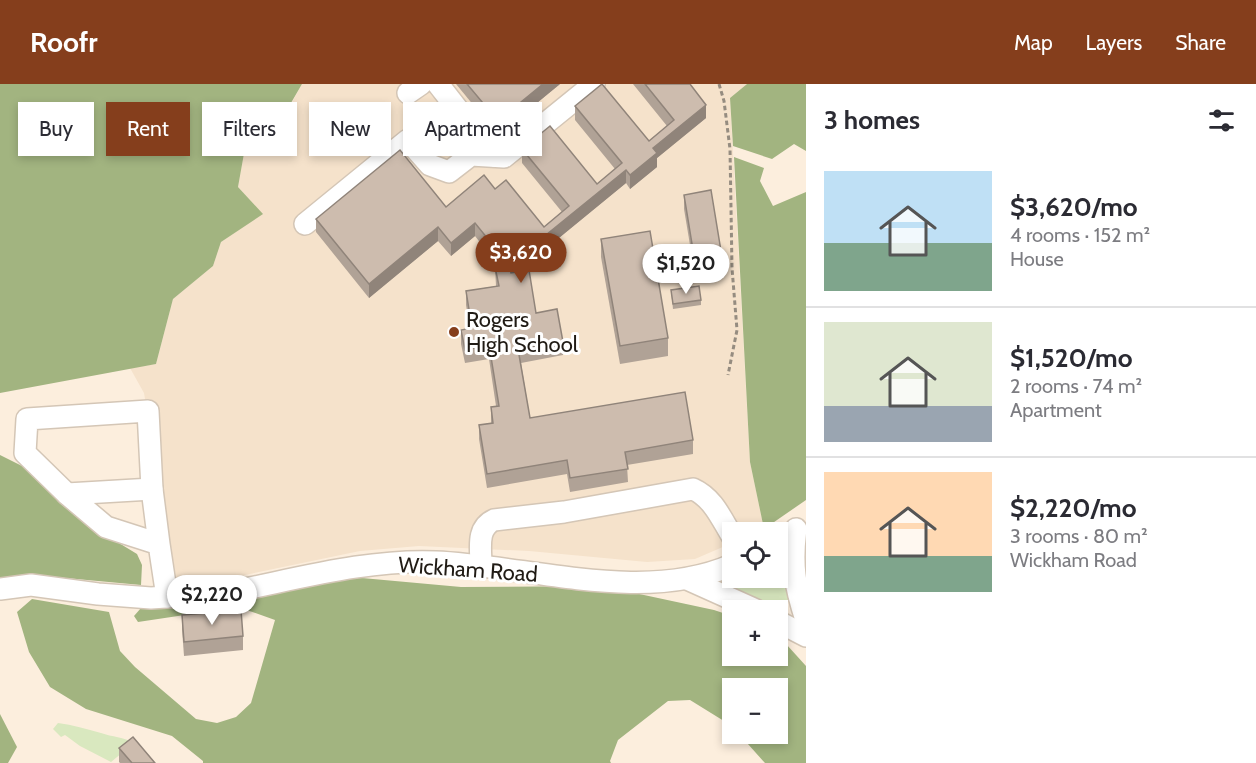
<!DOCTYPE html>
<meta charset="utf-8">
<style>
body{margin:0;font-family:Cabin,sans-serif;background:#f7f7f7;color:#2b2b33;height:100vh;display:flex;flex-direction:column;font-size:22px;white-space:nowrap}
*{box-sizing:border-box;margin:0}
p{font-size:20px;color:#7c7c81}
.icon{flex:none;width:33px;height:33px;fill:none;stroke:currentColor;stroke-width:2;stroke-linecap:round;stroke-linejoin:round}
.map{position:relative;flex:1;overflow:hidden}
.side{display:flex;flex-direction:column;background:#fff;width:450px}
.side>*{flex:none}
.guide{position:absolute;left:18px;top:18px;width:570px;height:54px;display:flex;gap:12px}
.buttons{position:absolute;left:722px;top:438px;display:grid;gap:12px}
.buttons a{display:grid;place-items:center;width:66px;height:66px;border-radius:0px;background:#fff;box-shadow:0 3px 9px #0003;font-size:30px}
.price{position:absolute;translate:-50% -51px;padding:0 14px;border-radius:21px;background:#fff;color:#222;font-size:20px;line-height:39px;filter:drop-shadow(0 2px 3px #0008)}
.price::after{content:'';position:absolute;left:50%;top:36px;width:18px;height:14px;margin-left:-9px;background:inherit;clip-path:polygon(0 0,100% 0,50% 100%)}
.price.on{background:#853e1c;color:#fff}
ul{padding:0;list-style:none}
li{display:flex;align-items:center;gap:18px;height:150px;padding:0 18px}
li+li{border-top:2px solid #e1e1e2}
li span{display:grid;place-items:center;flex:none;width:168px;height:120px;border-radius:0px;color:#555}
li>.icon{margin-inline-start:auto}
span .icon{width:72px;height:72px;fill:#fffc;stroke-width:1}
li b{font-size:26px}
h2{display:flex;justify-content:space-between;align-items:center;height:72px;padding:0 18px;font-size:26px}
.chip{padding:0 21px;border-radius:0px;background:#fff;box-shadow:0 3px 9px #0003;font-size:21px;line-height:54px}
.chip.on{background:#853e1c;color:#fff}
header{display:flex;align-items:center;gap:36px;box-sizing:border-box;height:84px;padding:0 30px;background:#853e1c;color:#fff}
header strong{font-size:28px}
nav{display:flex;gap:33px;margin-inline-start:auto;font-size:21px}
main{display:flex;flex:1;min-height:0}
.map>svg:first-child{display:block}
.built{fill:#f5e2cb}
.green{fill:#d9e8bf}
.forest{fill:#a2b480}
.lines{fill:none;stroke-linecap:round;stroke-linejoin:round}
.minor-casing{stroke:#d4c6b6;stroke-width:24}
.path{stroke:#958c80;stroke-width:3;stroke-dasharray:4.5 3;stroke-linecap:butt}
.minor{stroke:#fff;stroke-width:21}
.wall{fill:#b0a296}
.shaded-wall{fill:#90847a}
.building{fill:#cdbcae;stroke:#90847a;stroke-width:1.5}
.poi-dot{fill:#853e1c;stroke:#fff;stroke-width:2}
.labels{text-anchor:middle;stroke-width:6;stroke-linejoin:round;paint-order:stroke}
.poi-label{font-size:22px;fill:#201b15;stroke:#fff;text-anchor:start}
.street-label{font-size:22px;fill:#201b15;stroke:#fff}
</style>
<header>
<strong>Roofr</strong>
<nav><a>Map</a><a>Layers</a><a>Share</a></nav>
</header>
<main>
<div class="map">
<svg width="806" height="679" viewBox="0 0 806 679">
<rect width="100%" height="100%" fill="#fceedd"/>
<path class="built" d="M302,0H747L730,14L750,378L764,445L757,448H732V459L695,475L647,478L529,467L419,462L360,467L235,493L177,498L144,309L130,284L156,280L173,215L213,182L221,158L262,130L238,103L245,64L255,47L285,31Z"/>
<g class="green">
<path d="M778,469L785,473L791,512C788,518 785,524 778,525C772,526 738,512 734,507C730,502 731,498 733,494H777Z"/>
<path d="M58,639C73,641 86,645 101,649C112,653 124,653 134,659L111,678L80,662L65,651L61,653L53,645Z"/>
</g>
<g class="forest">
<path d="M0,0H302L284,31L255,48L245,64L238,103L263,130L221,158L213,182L173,215L156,280L0,309Z"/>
<path d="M747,0H806V67L794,60L772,75L733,62L730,14Z"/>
<path d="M734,73L764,84L760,97L773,122L806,108V416L764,445L750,378Z"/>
<path d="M0,371L36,389L114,456L137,470L142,481L141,501L44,492L0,494Z"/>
<path d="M351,493L461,503L602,502L714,526L732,532V572H777V550L806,582V679H765L739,650H777V604H732V642L690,616L668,617L618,656L610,677L611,679H203V677L172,652L86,625L50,603L29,568L17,528L32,515L109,528L120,567L135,583L196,635L217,639L236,633L251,619L275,536L238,523L138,538L134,532L141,524L258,512Z"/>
<path d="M0,630L17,663L8,679H0Z"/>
</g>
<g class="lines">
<defs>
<g id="minor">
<path d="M438,0L494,72"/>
<path d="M408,9L421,0"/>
<path d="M305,140L408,56L430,81L449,88L471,71L504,73L594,0"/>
<path d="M67,410L152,405"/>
<path d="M796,445C791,481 795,502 806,536"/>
<path d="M159,460L152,405L148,327L27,335L25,369L67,410L106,443L159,460L167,513"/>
<path d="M481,481C481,465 476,444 494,436L564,428L693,405C713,414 721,434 732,452"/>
<path d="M687,495L756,526"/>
<path d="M0,505L31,501L98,510L151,514L225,509C294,496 365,475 436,478C530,482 642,520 732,481"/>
<path d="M777,537L806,552"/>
</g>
</defs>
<use href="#minor" class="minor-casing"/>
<path class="path" d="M719,0L724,17L730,65L732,184L737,246L728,291"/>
<use href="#minor" class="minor"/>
</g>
<g class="wall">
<path d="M456,0H560L498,51Z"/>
<path d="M633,0H690L706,34L657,74V83L630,105L626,99L517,188L536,229L563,258V271L521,279L530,334L693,356V370L627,381L628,398L570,408L567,390L487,404L479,355V341L491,339V323L496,322L489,275L465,279L461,260V246L470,245L466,221V207L496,202L495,183H499L475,152L451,172L438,157L369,214L316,148V135L446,123L495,105L544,143L562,128L522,79V65L597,100L615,85L575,36V22L649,57L667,42Z"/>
<path d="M684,111L721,167V181L694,185L684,125Z"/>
<path d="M601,155L668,254V272L620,280L601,173Z"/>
<path d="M671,206L701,216V221L673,225Z"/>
<path d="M182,531L243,552V566L184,572L182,545Z"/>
<path d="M119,664L155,679H120L119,678Z"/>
</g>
<g class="shaded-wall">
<path d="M543,0H560L498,51V37Z"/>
<path d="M706,21V34L657,74V83L630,105V91L653,64Z"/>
<path d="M626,86V99L509,195V181Z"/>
<path d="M475,139V152L451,172V159Z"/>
<path d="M438,143V157L369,214V200Z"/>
</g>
<g class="building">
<path d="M467,0H543L498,37Z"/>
<path d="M602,0L649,57L674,36L645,0H690L706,21L653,64L657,69L630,91L626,86L509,181L511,189L529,186L536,229L557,225L563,258L518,265L530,334L685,308L693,356L625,368L628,385L570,394L567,376L487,390L479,341L493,339L491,323L499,322L489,261L465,266L461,246L472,244L466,207L499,202L495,183L509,181L475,139L451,159L438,143L369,200L316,135L400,66L446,123L484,91L495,105L506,96L544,143L569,122L522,65L550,42L597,100L622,79L575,22Z"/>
<path d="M711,106L721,167L694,172L684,111Z"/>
<path d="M650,147L668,254L620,262L601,155Z"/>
<path d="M699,202L701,216L673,220L671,206Z"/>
<path d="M241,526L243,552L184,558L182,531Z"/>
<path d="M133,653L155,679H132L119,664Z"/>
</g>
<circle class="poi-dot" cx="454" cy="248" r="6"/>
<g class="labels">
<g class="poi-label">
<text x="466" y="243">Rogers<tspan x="466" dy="25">High School</tspan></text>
</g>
<g class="street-label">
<text transform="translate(468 485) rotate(4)" y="8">Wickham Road</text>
</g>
</g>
</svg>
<div class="buttons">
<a><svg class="icon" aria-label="locate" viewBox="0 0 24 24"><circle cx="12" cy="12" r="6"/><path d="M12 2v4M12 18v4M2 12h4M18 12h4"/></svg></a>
<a>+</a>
<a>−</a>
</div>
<b class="price on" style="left:521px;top:200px">$3,620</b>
<b class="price" style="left:686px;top:211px">$1,520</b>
<b class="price" style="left:212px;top:542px">$2,220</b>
<div class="guide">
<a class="chip">Buy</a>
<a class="chip on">Rent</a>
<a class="chip">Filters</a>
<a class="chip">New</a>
<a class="chip">Apartment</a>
</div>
</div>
<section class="side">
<h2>3 homes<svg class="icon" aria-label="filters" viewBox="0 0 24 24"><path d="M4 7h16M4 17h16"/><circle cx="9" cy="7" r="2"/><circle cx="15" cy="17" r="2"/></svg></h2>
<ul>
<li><span style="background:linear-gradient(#bfe0f5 60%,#7fa58c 0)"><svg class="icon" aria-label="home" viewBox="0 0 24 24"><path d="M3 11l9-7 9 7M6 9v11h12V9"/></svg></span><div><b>$3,620/mo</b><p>4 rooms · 152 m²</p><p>House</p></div></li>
<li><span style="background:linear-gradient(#dfe7d0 70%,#9aa5b1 0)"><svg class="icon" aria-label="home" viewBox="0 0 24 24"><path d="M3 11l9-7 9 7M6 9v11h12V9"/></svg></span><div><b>$1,520/mo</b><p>2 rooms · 74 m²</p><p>Apartment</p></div></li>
<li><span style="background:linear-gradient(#ffd9b3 70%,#7fa58c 0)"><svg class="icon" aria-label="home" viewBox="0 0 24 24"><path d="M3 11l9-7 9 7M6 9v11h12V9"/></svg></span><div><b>$2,220/mo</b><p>3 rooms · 80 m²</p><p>Wickham Road</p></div></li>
</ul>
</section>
</main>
